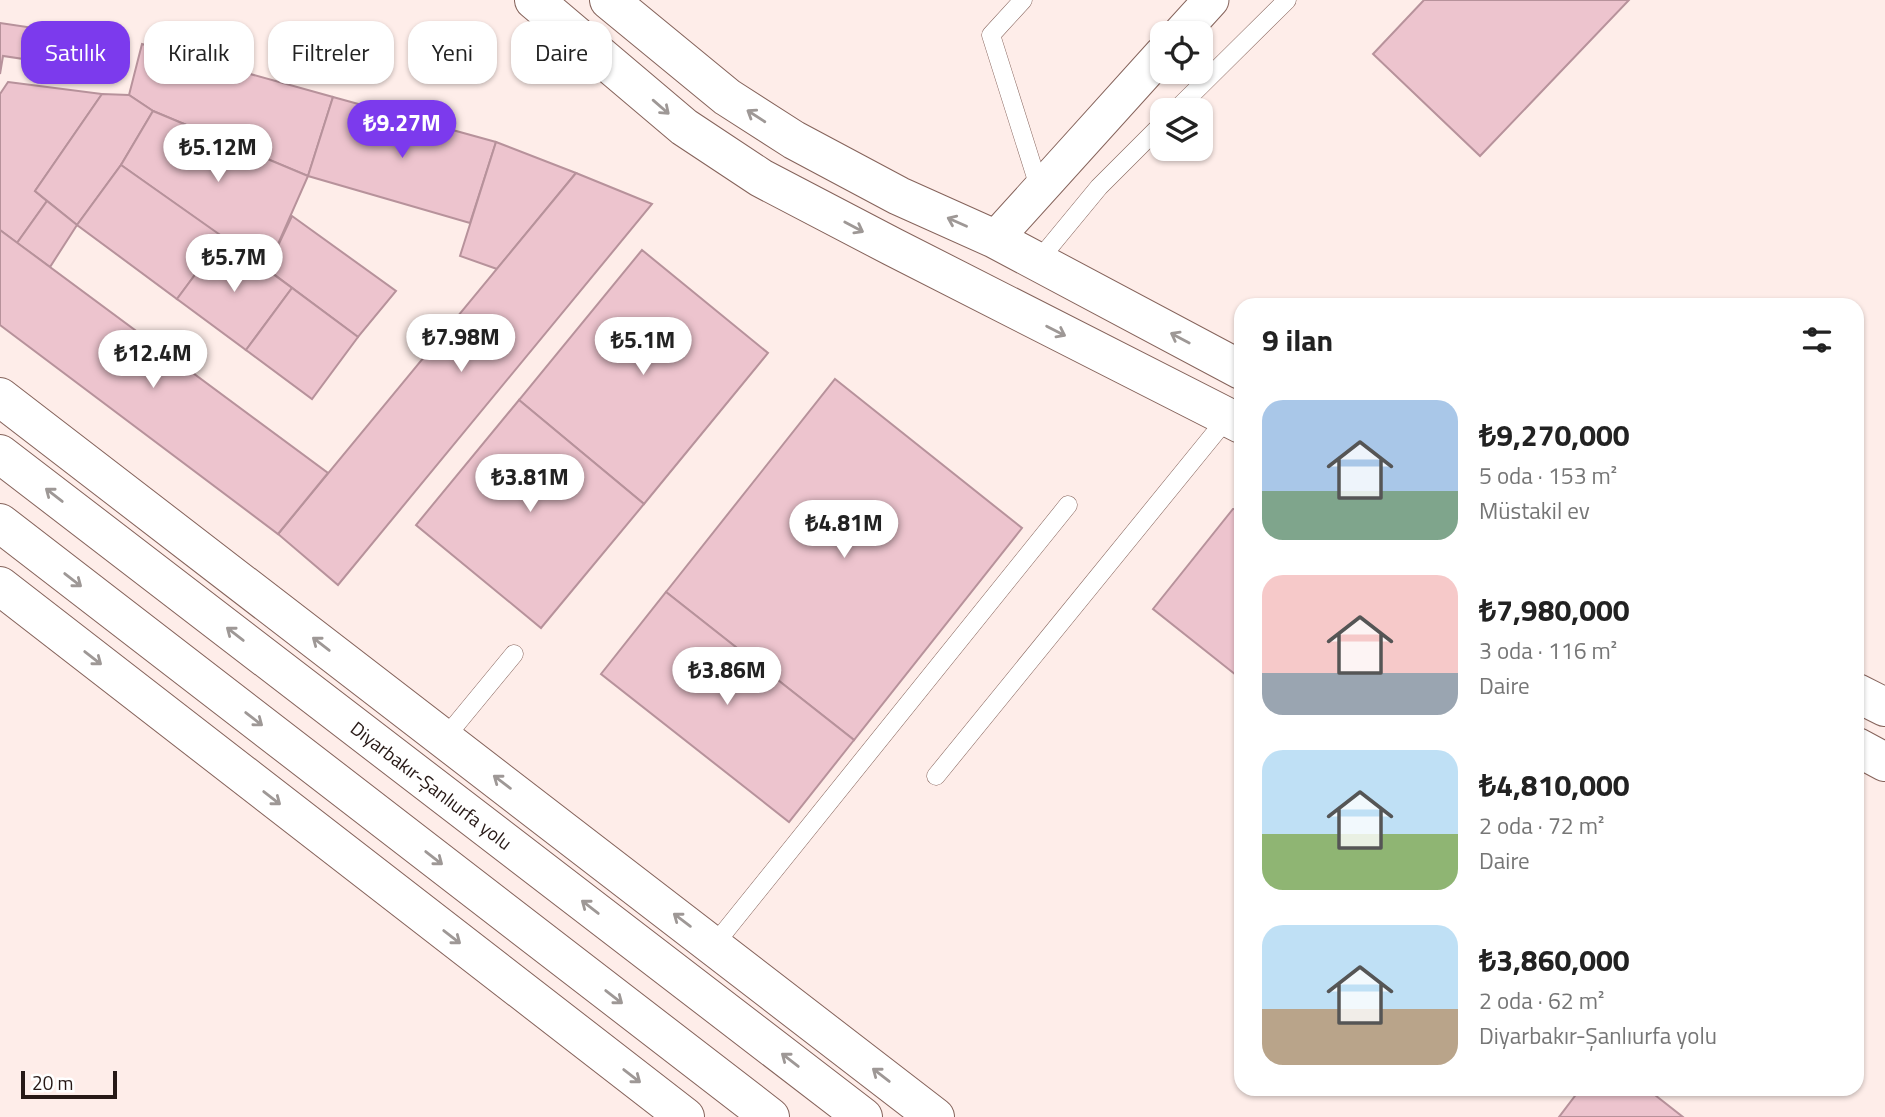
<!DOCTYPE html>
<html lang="tr">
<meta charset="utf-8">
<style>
body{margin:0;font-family:"Titillium Web",sans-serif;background:#f2f2f2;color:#222;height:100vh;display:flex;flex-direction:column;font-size:26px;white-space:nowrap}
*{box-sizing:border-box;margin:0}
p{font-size:23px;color:#767676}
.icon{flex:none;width:38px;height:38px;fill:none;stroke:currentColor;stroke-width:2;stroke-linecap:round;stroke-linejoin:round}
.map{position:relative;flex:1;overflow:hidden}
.sheet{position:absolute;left:1234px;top:298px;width:630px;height:798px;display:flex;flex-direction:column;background:#fff;border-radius:21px;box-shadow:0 2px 5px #0004}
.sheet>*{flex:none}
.hud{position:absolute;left:21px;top:21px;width:665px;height:63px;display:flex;gap:14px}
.tools{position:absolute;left:1150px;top:21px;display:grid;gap:14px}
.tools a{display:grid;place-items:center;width:63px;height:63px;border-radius:14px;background:#fff;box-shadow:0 2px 5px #0004;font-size:35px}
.scale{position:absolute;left:21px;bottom:18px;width:96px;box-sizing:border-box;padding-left:7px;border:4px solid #271916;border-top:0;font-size:19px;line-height:24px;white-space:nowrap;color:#271916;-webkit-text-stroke:5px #fff;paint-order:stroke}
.price{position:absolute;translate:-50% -60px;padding:0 16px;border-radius:24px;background:#fff;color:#222;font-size:23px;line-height:46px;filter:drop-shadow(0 2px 4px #0008)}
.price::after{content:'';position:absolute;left:50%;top:42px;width:21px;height:16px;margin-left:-10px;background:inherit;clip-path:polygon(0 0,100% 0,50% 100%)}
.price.active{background:#7c3aed;color:#fff}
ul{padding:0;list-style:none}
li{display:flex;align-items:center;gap:21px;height:175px;padding:0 28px}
li span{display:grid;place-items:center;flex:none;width:196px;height:140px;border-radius:21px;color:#555}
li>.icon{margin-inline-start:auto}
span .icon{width:84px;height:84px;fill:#fffc;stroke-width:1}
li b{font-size:30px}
h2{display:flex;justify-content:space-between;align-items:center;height:84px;padding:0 28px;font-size:30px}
.chip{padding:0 24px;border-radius:21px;background:#fff;box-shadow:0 2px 5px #0004;font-size:24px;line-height:63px}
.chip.active{background:#7c3aed;color:#fff}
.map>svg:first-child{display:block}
.building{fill:#edc4ce;stroke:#b7929b;stroke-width:2}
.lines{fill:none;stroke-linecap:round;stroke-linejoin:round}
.service-casing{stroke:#85635b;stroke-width:19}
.minor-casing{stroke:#85635b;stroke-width:37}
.primary-casing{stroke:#85635b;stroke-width:40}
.trunk-casing{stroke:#85635b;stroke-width:40}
.service{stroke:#fff;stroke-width:18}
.minor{stroke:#fff;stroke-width:35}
.primary{stroke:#fff;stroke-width:38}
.trunk{stroke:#fff;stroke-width:38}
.oneway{stroke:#9e9896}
.labels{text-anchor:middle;stroke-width:5;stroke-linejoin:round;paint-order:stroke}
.street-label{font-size:19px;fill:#271916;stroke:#fff}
</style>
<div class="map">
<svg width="1885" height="1117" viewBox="0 0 1885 1117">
<rect width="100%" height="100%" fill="#feede9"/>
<g class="building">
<path d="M1424,0H1629L1480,156L1373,54Z"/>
<path d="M0,23L61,32L57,64L3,56L0,74Z"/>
<path d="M142,44L333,97L308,176L153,111L129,95Z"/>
<path d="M8,82L102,94L35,191L47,201L17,243L0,230V94Z"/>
<path d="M102,94L129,95L153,111L121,165L77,225L35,191Z"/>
<path d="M333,97L496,142L470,223L308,176Z"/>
<path d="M153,111L308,176L267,269L121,165Z"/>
<path d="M496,142L576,173L497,269L460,256Z"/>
<path d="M121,165L223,237L177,299L77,225Z"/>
<path d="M576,173L652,204L338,585L278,534Z"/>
<path d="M47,201L77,225L50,267L17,243Z"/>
<path d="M292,216L396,291L358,337L267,269Z"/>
<path d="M0,230L328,473L278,534L0,325Z"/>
<path d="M223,237L292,288L246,350L177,299Z"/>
<path d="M642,250L768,353L644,504L519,400Z"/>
<path d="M292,288L358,337L312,399L246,350Z"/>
<path d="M835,379L1022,528L854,740L666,592Z"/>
<path d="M519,400L644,504L541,628L416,525Z"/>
<path d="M1233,509H1241V679L1153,609Z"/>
<path d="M666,592L854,740L789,822L601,674Z"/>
<path d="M1581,1088H1646L1683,1117H1559Z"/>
</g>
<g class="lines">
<defs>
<g id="service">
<path d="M1023,0L991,35L1039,187"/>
<path d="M1176,110L1287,0"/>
<path d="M1038,261L1099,187L1162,124"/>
<path d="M444,739L514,654"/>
<path d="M936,776L1228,417"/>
<path d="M714,945L1068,505"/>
</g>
<g id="minor">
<path d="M1181,33L1211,0"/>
<path d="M995,239L1162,54"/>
</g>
<g id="primary">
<path d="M534,0L684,127L761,178L893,247L1241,424"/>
<path d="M609,0L727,97L794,140L899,196L995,239L1241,370"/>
<path d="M1857,693L1885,707"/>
<path d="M1857,747L1885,762"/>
</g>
<g id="trunk">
<path d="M0,397L935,1117"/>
<path id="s1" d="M0,454L863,1117"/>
<path d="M0,523L770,1117"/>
<path d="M0,586L685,1117"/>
</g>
</defs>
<use href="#service" class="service-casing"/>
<use href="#minor" class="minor-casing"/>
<use href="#primary" class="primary-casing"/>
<use href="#trunk" class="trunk-casing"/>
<use href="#service" class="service"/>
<use href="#minor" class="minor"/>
<use href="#primary" class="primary"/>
<use href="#trunk" class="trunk"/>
</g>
<defs><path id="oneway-shaft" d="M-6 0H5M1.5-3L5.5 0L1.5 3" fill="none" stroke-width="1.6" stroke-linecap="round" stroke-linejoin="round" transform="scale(1.75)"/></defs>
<g class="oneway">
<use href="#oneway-shaft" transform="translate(661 107) rotate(41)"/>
<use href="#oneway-shaft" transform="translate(756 116) rotate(-147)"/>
<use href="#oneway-shaft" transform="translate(957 222) rotate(-156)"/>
<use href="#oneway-shaft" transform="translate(854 227) rotate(28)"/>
<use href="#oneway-shaft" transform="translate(1056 331) rotate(27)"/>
<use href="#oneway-shaft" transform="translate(1180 338) rotate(-152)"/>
<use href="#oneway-shaft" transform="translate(54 495) rotate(-142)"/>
<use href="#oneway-shaft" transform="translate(73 580) rotate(38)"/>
<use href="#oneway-shaft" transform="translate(235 634) rotate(-142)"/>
<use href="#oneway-shaft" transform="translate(321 644) rotate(-142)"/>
<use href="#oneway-shaft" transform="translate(93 658) rotate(38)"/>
<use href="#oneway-shaft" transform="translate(254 719) rotate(38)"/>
<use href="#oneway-shaft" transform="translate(502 782) rotate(-143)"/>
<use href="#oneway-shaft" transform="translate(272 798) rotate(38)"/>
<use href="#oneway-shaft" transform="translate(434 858) rotate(38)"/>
<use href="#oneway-shaft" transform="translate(590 907) rotate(-142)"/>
<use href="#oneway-shaft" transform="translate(682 920) rotate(-143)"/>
<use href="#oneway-shaft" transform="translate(452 937) rotate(38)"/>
<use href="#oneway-shaft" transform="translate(614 997) rotate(38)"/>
<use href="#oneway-shaft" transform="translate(790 1060) rotate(-142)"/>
<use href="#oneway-shaft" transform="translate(881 1075) rotate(-142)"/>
<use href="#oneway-shaft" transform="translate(632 1076) rotate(38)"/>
</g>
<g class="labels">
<g class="street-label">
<text dy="7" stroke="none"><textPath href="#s1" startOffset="544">Diyarbakır-Şanlıurfa yolu</textPath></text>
</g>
</g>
</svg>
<div class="tools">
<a><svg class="icon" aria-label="locate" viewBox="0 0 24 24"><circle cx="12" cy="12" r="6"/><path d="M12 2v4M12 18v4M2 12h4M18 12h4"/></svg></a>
<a><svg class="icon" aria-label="layers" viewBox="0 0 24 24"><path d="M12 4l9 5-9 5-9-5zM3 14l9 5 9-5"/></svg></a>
</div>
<div class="scale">20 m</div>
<b class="price active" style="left:402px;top:160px">₺9.27M</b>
<b class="price" style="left:218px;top:184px">₺5.12M</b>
<b class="price" style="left:234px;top:294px">₺5.7M</b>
<b class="price" style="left:461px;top:374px">₺7.98M</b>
<b class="price" style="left:643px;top:377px">₺5.1M</b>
<b class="price" style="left:153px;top:390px">₺12.4M</b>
<b class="price" style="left:530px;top:514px">₺3.81M</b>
<b class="price" style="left:844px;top:560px">₺4.81M</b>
<b class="price" style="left:727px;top:707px">₺3.86M</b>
<div class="hud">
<a class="chip active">Satılık</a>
<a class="chip">Kiralık</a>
<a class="chip">Filtreler</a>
<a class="chip">Yeni</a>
<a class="chip">Daire</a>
</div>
<section class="sheet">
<h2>9 ilan<svg class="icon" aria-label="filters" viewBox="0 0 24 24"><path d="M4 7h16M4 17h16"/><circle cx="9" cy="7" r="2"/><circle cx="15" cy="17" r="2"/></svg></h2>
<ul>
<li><span style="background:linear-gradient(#a9c7e8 65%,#7fa58c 0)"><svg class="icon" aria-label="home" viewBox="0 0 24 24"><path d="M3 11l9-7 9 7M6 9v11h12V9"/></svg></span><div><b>₺9,270,000</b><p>5 oda · 153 m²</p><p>Müstakil ev</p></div></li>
<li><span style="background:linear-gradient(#f6c9c9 70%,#9aa5b1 0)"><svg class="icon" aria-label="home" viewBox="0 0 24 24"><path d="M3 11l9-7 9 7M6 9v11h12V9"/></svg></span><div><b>₺7,980,000</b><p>3 oda · 116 m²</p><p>Daire</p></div></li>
<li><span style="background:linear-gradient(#bfe0f5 60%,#8fb573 0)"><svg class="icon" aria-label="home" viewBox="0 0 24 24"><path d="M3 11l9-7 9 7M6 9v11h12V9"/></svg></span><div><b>₺4,810,000</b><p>2 oda · 72 m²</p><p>Daire</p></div></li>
<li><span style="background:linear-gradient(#bfe0f5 60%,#b9a48a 0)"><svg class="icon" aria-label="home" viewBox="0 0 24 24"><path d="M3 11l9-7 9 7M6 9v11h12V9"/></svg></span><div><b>₺3,860,000</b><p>2 oda · 62 m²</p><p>Diyarbakır-Şanlıurfa yolu</p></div></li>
</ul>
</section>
</div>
